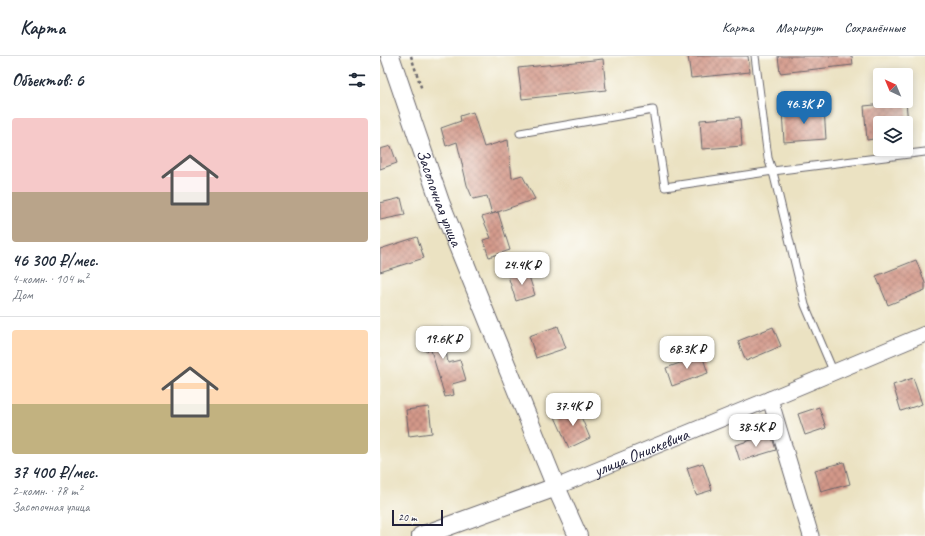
<!DOCTYPE html>
<html lang="ru">
<meta charset="utf-8">
<style>
body{margin:0;font-family:Caveat,sans-serif;background:#f6f6f7;color:#1f2937;height:100vh;display:flex;flex-direction:column;font-size:15px;white-space:nowrap}
*{box-sizing:border-box;margin:0}
p{font-size:13px;color:#747a83}
.icon{flex:none;width:22px;height:22px;fill:none;stroke:currentColor;stroke-width:2;stroke-linecap:round;stroke-linejoin:round}
.map{position:relative;flex:1;overflow:hidden}
.details{display:flex;flex-direction:column;background:#fff;width:380px}
.details>*{flex:none}
.needle{width:26px;rotate:316deg}
.tools{position:absolute;left:493px;top:12px;display:grid;gap:8px}
.tools a{display:grid;place-items:center;width:40px;height:40px;border-radius:4px;background:#fff;box-shadow:0 2px 10px #0003;font-size:20px}
.scale{position:absolute;left:12px;bottom:10px;width:51px;box-sizing:border-box;padding-left:4px;border:2px solid #22223b;border-top:0;font-size:11px;line-height:14px;white-space:nowrap;color:#22223b;-webkit-text-stroke:3px #fdfcf7;paint-order:stroke}
.price{position:absolute;translate:-50% -34px;padding:0 9px;border-radius:8px;background:#fff;color:#222;font-size:13px;line-height:26px;filter:drop-shadow(0 1px 2px #0008)}
.price::after{content:'';position:absolute;left:50%;top:24px;width:12px;height:9px;margin-left:-6px;background:inherit;clip-path:polygon(0 0,100% 0,50% 100%)}
.price.on{background:#1f6fb2;color:#fff}
ul{padding:0;list-style:none}
li{display:grid;align-content:center;gap:8px;height:212px;padding:0 12px}
li+li{border-top:1px solid #e0e1e3}
li span{display:grid;place-items:center;height:124px;border-radius:4px;color:#555}
li>.icon{margin-inline-start:auto}
span .icon{width:72px;height:72px;fill:#fffc;stroke-width:1}
li b{font-size:17px}
h2{display:flex;justify-content:space-between;align-items:center;height:48px;padding:0 12px;font-size:17px}
header{display:flex;align-items:center;gap:24px;box-sizing:border-box;height:56px;padding:0 20px;background:#fff;border-bottom:1px solid #e0e1e3}
header strong{font-size:19px}
nav{display:flex;gap:22px;margin-inline-start:auto;font-size:14px}
main{display:flex;flex:1;min-height:0}
.map>svg:first-child{display:block}
.building{fill:url(#building-cross-hatch)}
.lines{fill:none;stroke-linecap:round;stroke-linejoin:round}
.service-casing{stroke:#68656a;stroke-width:9}
.minor-casing{stroke:#68656a;stroke-width:17}
.tertiary-casing{stroke:#68656a;stroke-width:20}
.path{stroke:#68656a;stroke-width:2.5;stroke-dasharray:3 3;stroke-linecap:butt}
.service{stroke:#fff;stroke-width:7}
.minor{stroke:#fff;stroke-width:15}
.tertiary{stroke:#fff;stroke-width:18}
.labels{text-anchor:middle;stroke-width:3;stroke-linejoin:round;paint-order:stroke}
.street-label{font-size:17px;fill:#22223b;stroke:#fdfcf7}
</style>
<header>
<strong>Карта</strong>
<nav><a>Карта</a><a>Маршрут</a><a>Сохранённые</a></nav>
</header>
<main>
<section class="details">
<h2>Объектов: 6<svg class="icon" aria-label="filters" viewBox="0 0 24 24"><path d="M4 7h16M4 17h16"/><circle cx="9" cy="7" r="2"/><circle cx="15" cy="17" r="2"/></svg></h2>
<ul>
<li><span style="background:linear-gradient(#f6c9c9 60%,#b9a48a 0)"><svg class="icon" aria-label="home" viewBox="0 0 24 24"><path d="M3 11l9-7 9 7M6 9v11h12V9"/></svg></span><div><b>46 300 ₽/мес.</b><p>4-комн. · 104 m²</p><p>Дом</p></div></li>
<li><span style="background:linear-gradient(#ffd9b3 60%,#c2b280 0)"><svg class="icon" aria-label="home" viewBox="0 0 24 24"><path d="M3 11l9-7 9 7M6 9v11h12V9"/></svg></span><div><b>37 400 ₽/мес.</b><p>2-комн. · 78 m²</p><p>Засопочная улица</p></div></li>
</ul>
</section>
<div class="map">
<svg width="545" height="480" viewBox="0 0 545 480">
<defs>
<pattern id="building-cross-hatch" width="8" height="8" patternUnits="userSpaceOnUse"><rect width="8" height="8" fill="#d39889"/><path d="M0 0l8 8M0 8l8-8" fill="none" stroke="#ab7c71"/></pattern>
</defs>
<rect width="100%" height="100%" fill="#fdfcf7"/>
<filter id="ink" filterUnits="userSpaceOnUse"><feTurbulence type="fractalNoise" baseFrequency=".025" numOctaves="2"/><feDisplacementMap in="SourceGraphic" scale="8" xChannelSelector="R" yChannelSelector="G"/><feConvolveMatrix kernelMatrix="1 2 1 2 8 2 1 2 1" color-interpolation-filters="sRGB"/></filter>
<filter id="wash" filterUnits="userSpaceOnUse"><feTurbulence type="fractalNoise" baseFrequency=".012" numOctaves="4" result="noise"/><feDisplacementMap in="SourceGraphic" scale="16" xChannelSelector="R" yChannelSelector="G"/><feGaussianBlur stdDeviation="0.9" result="paint"/><feColorMatrix in="noise" values="0 0 0 0 0 0 0 0 0 0 0 0 0 0 0 0 0 1.4 0 .05"/><feComposite in="paint" operator="in"/></filter>
<g filter="url(#wash)">
<rect width="100%" height="100%" fill="#ebe2c2"/>
<g id="blocks">
<g class="building">
<path d="M308,0H368L370,16L311,22Z"/>
<path d="M398,0H472L473,9L400,17Z"/>
<path d="M223,3L226,34L142,43L138,12Z"/>
<path d="M526,46L528,67H500V82L487,84L484,50Z"/>
<path d="M444,52L446,83L404,86L402,55Z"/>
<path d="M93,56L104,91L128,84L132,122L142,119L155,143L112,158L107,140L93,143L87,129L77,86L66,90L61,72L81,65L80,60Z"/>
<path d="M360,61L362,90L322,93L320,64Z"/>
<path d="M11,90L17,107L0,113V93Z"/>
<path d="M21,142L25,159L0,164V147Z"/>
<path d="M118,156L130,194L109,201L103,184L111,182L102,161Z"/>
<path d="M37,181L44,202L0,216V193Z"/>
<path d="M536,204L545,227V234L508,249L496,220Z"/>
<path d="M147,214L155,239L136,245L128,220Z"/>
<path d="M178,270L186,292L156,302L149,280Z"/>
<path d="M62,271L68,307L80,304L86,324L72,328L74,339L65,341L51,294L45,295L42,274Z"/>
<path d="M393,271L401,290L366,305L358,285Z"/>
<path d="M322,299L328,317L292,330L286,312Z"/>
<path d="M533,322L542,348L521,355L513,329Z"/>
<path d="M49,351L52,377L29,380L26,354Z"/>
<path d="M197,351L210,382L189,392L175,361Z"/>
<path d="M439,351L446,372L425,379L418,358Z"/>
<path d="M391,378L396,394L360,405L355,389Z"/>
<path d="M464,406L470,428L441,436L435,414Z"/>
<path d="M323,407L332,434L316,439L307,412Z"/>
</g>
</g>
</g>
<g filter="url(#ink)">
<use href="#blocks" fill-opacity="0" stroke="#68656a" stroke-width="1"/>
<g class="lines">
<defs>
<g id="service">
<path d="M375,0L388,102L394,120L425,249L454,317"/>
<path d="M140,77L273,54L285,131L393,115L545,96"/>
</g>
<g id="minor">
<path d="M390,343L431,480"/>
<path id="s1" d="M176,431L390,343L545,278"/>
</g>
<g id="tertiary">
<path id="s2" d="M10,0L60,146L176,431L198,480"/>
<path d="M41,480L176,431"/>
</g>
</defs>
<use href="#service" class="service-casing"/>
<use href="#minor" class="minor-casing"/>
<use href="#tertiary" class="tertiary-casing"/>
<path class="path" d="M31,0L42,34"/>
<use href="#service" class="service"/>
<use href="#minor" class="minor"/>
<use href="#tertiary" class="tertiary"/>
</g>
</g>
<g class="labels">
<g class="street-label">
<text dy="6" stroke="none"><textPath href="#s2" startOffset="150">Засопочная улица</textPath></text>
<text dy="6" stroke="none"><textPath href="#s1" startOffset="92">улица Онискевича</textPath></text>
</g>
</g>
</svg>
<div class="tools">
<a><svg class="needle" viewBox="-14 -14 28 28"><path d="M0-13l5 13h-10z" fill="#e53935"/><path d="M0 13l5-13h-10z" fill="#747a83"/></svg></a>
<a><svg class="icon" aria-label="layers" viewBox="0 0 24 24"><path d="M12 4l9 5-9 5-9-5zM3 14l9 5 9-5"/></svg></a>
</div>
<div class="scale">20 m</div>
<b class="price on" style="left:424px;top:69px">46.3K ₽</b>
<b class="price" style="left:142px;top:230px">24.4K ₽</b>
<b class="price" style="left:63px;top:304px">19.6K ₽</b>
<b class="price" style="left:307px;top:314px">68.3K ₽</b>
<b class="price" style="left:193px;top:371px">37.4K ₽</b>
<b class="price" style="left:376px;top:392px">38.5K ₽</b>
</div>
</main>
